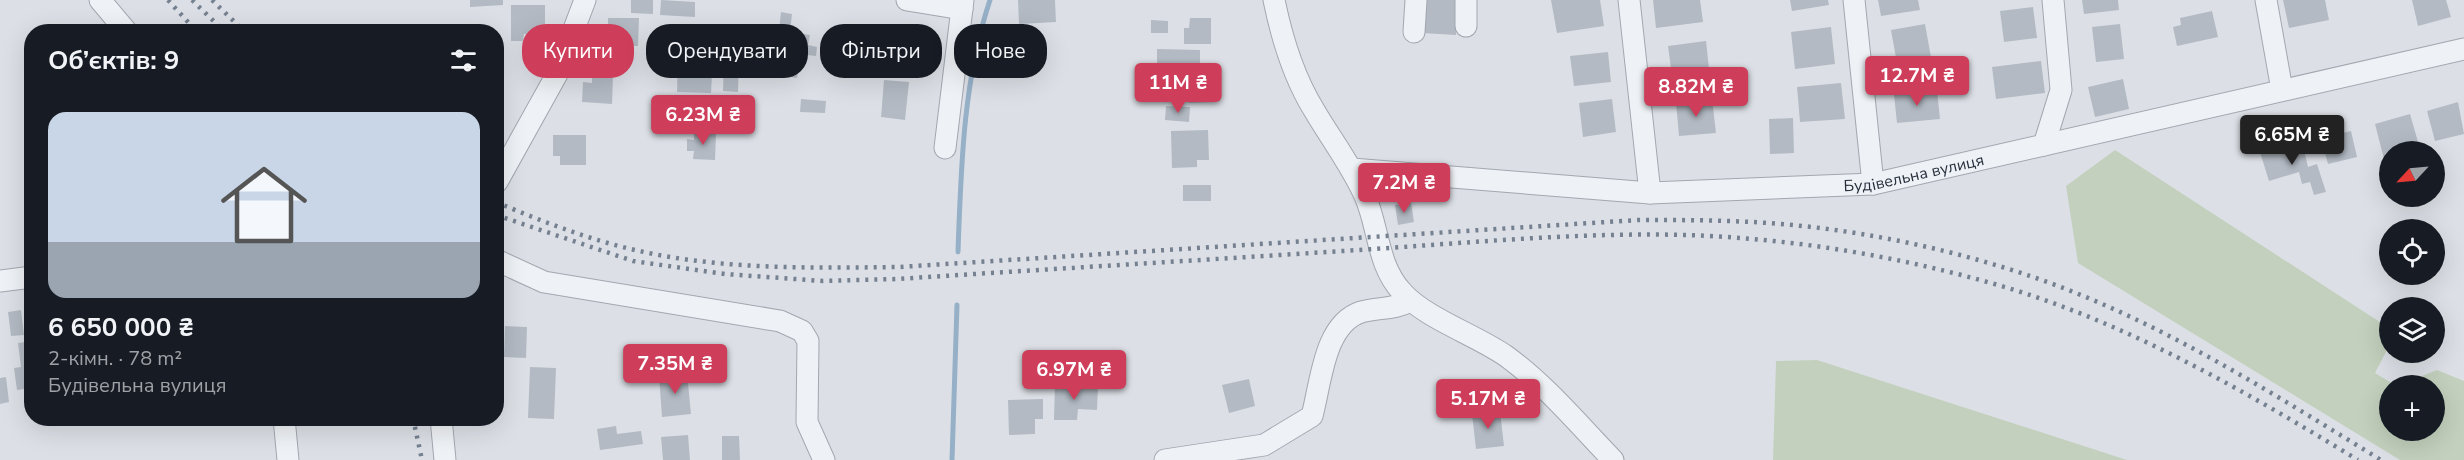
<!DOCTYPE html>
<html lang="uk">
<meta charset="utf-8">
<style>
body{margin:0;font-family:"Nunito Sans",sans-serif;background:#242831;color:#f1f3f6;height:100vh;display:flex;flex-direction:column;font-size:22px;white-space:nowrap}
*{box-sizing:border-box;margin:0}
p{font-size:20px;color:#9ea1a6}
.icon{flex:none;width:33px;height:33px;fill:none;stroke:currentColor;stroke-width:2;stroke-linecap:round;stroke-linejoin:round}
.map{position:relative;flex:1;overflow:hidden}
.drawer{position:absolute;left:24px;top:24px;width:480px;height:402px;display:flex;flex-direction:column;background:#171b24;border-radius:24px;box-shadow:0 6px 24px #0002}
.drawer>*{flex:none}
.banner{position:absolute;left:522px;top:24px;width:570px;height:54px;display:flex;gap:12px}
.needle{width:39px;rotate:244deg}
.controls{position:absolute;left:2379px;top:141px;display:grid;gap:12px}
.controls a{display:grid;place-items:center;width:66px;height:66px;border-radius:50%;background:#171b24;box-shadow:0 6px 24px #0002;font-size:30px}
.price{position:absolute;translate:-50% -51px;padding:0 14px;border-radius:6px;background:#ce3e5b;color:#fff;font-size:20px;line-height:39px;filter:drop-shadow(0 2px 3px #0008)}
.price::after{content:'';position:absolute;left:50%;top:36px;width:18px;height:14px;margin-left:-9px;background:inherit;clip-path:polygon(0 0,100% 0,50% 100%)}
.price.on{background:#222;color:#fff}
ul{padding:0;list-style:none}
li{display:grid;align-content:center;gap:12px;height:318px;padding:0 24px}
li+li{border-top:2px solid #363941}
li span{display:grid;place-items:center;height:186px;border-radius:18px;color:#555}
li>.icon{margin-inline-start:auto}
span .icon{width:108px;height:108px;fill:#fffc;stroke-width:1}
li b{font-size:26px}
h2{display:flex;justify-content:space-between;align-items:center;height:72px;padding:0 24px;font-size:26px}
.chip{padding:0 21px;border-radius:24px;background:#171b24;box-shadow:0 6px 24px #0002;font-size:21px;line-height:54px}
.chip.on{background:#ce3e5b;color:#fff}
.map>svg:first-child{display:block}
.green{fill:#c3d0bd}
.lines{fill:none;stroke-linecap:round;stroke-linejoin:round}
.stream{stroke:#96b0c7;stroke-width:5}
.building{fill:#b3bac3}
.minor-casing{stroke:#a2a7b0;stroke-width:23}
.minor{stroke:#eef1f5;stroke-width:21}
.rail{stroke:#758090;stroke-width:4.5;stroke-dasharray:3 6;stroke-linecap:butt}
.labels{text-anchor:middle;stroke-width:4.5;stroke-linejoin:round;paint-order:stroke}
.street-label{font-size:16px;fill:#262f3c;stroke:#ebeff4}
</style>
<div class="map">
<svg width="2464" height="460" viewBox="0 0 2464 460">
<rect width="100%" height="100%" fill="#dce0e6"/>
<g class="green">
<path d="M2115,150L2389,328V346L2375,373L2395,385L2390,386V430H2434V386L2399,385L2437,370L2464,381V460H2400L2078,263L2066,186Z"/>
<path d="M1817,360L2127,460H1773L1776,361Z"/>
</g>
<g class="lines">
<g class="stream">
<path d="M958,252C961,168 963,81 990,0"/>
<path d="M952,460L957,305"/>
</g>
</g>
<g class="building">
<path d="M470,0H503V5L470,7Z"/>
<path d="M631,0H653V14L631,13Z"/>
<path d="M661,0L695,2V17L660,15Z"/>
<path d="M1018,0H1055L1056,22L1019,24Z"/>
<path d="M1424,0H1458L1456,35L1422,33Z"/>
<path d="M1551,0H1600L1604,26L1557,33Z"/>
<path d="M1653,0H1700L1703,22L1656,28Z"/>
<path d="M1790,0H1828L1829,5L1792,11Z"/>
<path d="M1878,0H1918L1920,10L1881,16Z"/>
<path d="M2082,0H2118L2119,10L2084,14Z"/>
<path d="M2283,0H2325L2329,20L2289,28Z"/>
<path d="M2412,0H2446L2451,17L2418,26Z"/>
<path d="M511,5H545V35L524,34L523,41H511Z"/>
<path d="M2033,7L2037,38L2004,42L2000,11Z"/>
<path d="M2212,11L2218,37L2177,46L2173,27L2181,25L2180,18Z"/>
<path d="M781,12L792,14L790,32L810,35L808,45L817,47L816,56L780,52L782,40H778Z"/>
<path d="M608,18H639L638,46H621V50H583V33H608Z"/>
<path d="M1190,18H1211V44H1184V28H1189Z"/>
<path d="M1151,20L1168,21V33H1151Z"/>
<path d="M1925,24L1932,63L1898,69L1891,30Z"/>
<path d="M2120,24L2124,59L2096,62L2092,27Z"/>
<path d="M1831,27L1835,64L1795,69L1791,32Z"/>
<path d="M1706,41L1710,78L1673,83L1668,46Z"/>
<path d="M1157,49L1200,50V64L1157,63Z"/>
<path d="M1608,52L1611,82L1574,86L1570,56Z"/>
<path d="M783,54L800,56L797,78L781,76Z"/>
<path d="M678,56L713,57L711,93L677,92Z"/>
<path d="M724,56L739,57L738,92L723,91Z"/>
<path d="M2041,61L2045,93L1996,99L1992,67Z"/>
<path d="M592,74L613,75L612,104L582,102L583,82L592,83Z"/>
<path d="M1195,76H1212L1213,102L1189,103L1188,86H1195Z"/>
<path d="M2123,79L2129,109L2095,117L2088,87Z"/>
<path d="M884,80L909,82L905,120L881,117Z"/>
<path d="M1841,83L1845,119L1800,122L1797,87Z"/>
<path d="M1937,90L1940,119L1897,123L1894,95Z"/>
<path d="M801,99L826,101L825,113L800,112Z"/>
<path d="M1612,99L1616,132L1583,137L1579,103Z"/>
<path d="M1712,99L1716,133L1679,136L1676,102Z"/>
<path d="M2458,102L2464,134L2435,141L2427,111Z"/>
<path d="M1166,106L1190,107L1189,122L1165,120Z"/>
<path d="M2410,114L2420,149L2390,152V157L2384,159L2375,124Z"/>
<path d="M1793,118L1794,153L1770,154L1769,119Z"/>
<path d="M1208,130L1209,160H1197V167L1172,168L1171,131Z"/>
<path d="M2351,131L2357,157L2328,164L2321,138Z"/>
<path d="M694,132L716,133L715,160L693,159L694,151H687V139L694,140Z"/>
<path d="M553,135H586V165H560V156H553Z"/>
<path d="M2294,142L2297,152L2304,150L2308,167L2317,164L2326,192L2314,195L2310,182L2302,184L2299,172L2269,181L2260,152Z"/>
<rect x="1183" y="185" width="28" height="16"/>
<path d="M1411,203L1414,222L1398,225L1395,205Z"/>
<path d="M21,310L24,335L11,336L8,312Z"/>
<path d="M505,326L527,327L526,358L504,357Z"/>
<path d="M32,341V388L17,390L14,368L21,367L18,343Z"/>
<path d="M530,367L556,368L554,419L528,418Z"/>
<path d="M687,373L691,414L662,417L659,375Z"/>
<path d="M6,377L9,402L0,404V378Z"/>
<path d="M1249,379L1255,406L1229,413L1222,385Z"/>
<path d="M1055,384L1098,386L1097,410L1078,409L1077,420H1054Z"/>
<path d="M1043,399V419H1035V434L1009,435L1008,400Z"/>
<path d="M1500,411L1504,446L1476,449L1472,414Z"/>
<path d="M616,426L617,434L641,431L643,444L600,450L597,429Z"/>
<path d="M688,435L690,460H663L661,437Z"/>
<path d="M722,436H739L740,460H722Z"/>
</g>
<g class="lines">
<defs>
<g id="minor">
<path d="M100,0L127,32"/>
<path d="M907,0L962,9"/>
<path d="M1274,0C1282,39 1293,76 1314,110C1331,139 1351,165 1365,196C1379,228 1377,265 1402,292C1425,318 1476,335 1506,356C1546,385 1579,425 1613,460"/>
<path d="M1629,0L1650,193"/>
<path d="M1854,0L1873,184"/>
<path d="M2266,0L2282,90"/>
<path d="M1466,26V0"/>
<path d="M1414,32L1416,0"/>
<path d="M2044,145L2061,90L2053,0"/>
<path d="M945,148L963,0"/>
<path id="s1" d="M1352,169L1650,193L1873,184L2464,49"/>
<path d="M497,182L557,74L585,0"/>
<path d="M496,260L544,282L780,321L802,331L808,341L807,422L824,460"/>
<path d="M0,281L32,277"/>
<path d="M284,418L288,460"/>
<path d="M441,418L445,460"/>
<path d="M1165,460L1264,445L1312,416C1321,383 1324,324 1361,312C1378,307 1394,310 1410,301"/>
</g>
</defs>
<use href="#minor" class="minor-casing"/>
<use href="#minor" class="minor"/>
<g class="rail">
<path d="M168,0L197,32"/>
<path d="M192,0L225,32"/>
<path d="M212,0L245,32"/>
<path d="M496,202C541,221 587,239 635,250C721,270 812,268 899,267L1638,220C1676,220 1714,220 1752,222C1847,227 1946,247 2036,278C2160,321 2270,392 2381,460"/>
<path d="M496,215L633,261L725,274L823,281L897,279C1050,269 1204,260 1358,250C1485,242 1626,227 1752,239C1835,246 1918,262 1998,285C2128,323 2243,390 2358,460"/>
<path d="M413,418L422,460"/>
</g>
</g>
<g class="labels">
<g class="street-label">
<text dy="6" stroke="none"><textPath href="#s1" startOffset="564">Будівельна вулиця</textPath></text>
</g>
</g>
</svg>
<div class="controls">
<a><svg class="needle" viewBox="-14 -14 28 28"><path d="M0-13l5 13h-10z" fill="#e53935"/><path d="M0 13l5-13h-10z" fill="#9ea1a6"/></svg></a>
<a><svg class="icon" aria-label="locate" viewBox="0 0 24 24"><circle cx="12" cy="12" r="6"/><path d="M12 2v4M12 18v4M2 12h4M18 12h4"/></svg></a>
<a><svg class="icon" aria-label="layers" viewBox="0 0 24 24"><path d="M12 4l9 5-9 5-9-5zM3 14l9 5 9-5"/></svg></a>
<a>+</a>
</div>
<b class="price" style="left:1917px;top:107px">12.7M ₴</b>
<b class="price" style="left:1178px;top:114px">11M ₴</b>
<b class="price" style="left:1696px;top:118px">8.82M ₴</b>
<b class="price" style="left:703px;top:146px">6.23M ₴</b>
<b class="price on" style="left:2292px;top:166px">6.65M ₴</b>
<b class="price" style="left:1404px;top:214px">7.2M ₴</b>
<b class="price" style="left:675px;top:395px">7.35M ₴</b>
<b class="price" style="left:1074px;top:401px">6.97M ₴</b>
<b class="price" style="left:1488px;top:430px">5.17M ₴</b>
<div class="banner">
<a class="chip on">Купити</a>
<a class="chip">Орендувати</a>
<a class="chip">Фільтри</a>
<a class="chip">Нове</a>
</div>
<section class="drawer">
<h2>Об’єктів: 9<svg class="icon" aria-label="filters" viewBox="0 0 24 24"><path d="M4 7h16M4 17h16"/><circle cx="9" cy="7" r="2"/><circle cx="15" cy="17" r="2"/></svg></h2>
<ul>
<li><span style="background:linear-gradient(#c9d6e8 70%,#9aa5b1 0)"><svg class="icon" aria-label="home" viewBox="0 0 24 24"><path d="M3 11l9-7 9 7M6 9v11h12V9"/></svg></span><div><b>6 650 000 ₴</b><p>2-кімн. · 78 m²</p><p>Будівельна вулиця</p></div></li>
</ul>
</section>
</div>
